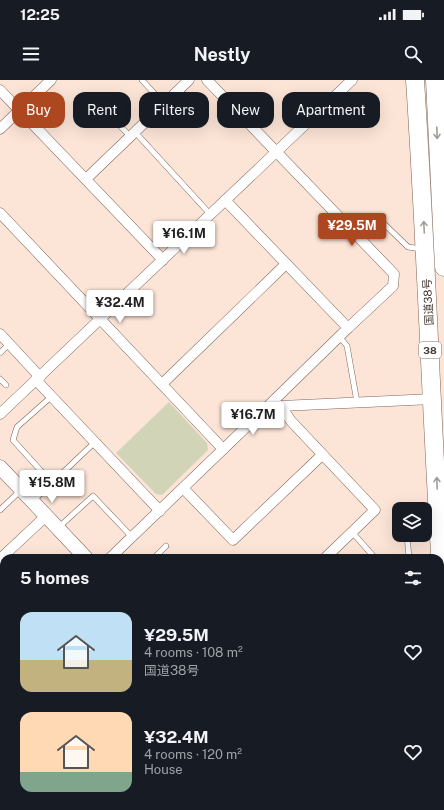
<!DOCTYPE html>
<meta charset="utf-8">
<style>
body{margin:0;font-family:"Public Sans","Noto Sans JP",sans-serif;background:#242831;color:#f1f3f6;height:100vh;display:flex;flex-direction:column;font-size:15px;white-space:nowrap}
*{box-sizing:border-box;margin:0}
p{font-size:13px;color:#9ea1a6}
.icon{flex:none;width:22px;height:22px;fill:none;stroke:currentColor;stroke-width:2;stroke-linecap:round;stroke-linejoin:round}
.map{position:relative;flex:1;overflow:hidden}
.details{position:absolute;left:0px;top:474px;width:444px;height:256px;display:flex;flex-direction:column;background:#171b24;border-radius:12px 12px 0 0;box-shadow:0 4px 16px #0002}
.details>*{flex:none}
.guide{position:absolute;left:12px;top:12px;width:420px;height:36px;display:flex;gap:8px}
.tools{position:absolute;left:392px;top:422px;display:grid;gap:8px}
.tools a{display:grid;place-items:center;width:40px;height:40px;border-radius:8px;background:#171b24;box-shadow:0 4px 16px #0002;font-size:20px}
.price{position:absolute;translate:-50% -34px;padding:0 9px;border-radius:4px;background:#fff;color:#222;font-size:13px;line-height:26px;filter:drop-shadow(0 1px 2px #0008)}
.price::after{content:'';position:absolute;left:50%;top:24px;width:12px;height:9px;margin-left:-6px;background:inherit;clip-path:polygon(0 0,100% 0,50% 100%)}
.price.selected{background:#ad471f;color:#fff}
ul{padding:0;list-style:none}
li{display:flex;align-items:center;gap:12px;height:100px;padding:0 20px}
li span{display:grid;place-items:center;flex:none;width:112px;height:80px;border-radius:12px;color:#555}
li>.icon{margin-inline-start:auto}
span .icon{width:48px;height:48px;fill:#fffc;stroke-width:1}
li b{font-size:17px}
h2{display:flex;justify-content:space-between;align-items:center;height:48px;padding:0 20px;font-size:17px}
.pill{padding:0 14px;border-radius:12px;background:#171b24;box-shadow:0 4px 16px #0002;font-size:14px;line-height:36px}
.pill.selected{background:#ad471f;color:#fff}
.status{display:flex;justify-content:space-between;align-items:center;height:28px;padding:0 20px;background:#171b24;direction:ltr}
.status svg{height:11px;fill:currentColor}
header{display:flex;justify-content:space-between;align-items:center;height:52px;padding:0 20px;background:#171b24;font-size:18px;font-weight:700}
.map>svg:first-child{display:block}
.green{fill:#d2d4b8}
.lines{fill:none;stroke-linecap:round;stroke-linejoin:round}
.lane-casing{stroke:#7e6556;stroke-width:6}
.street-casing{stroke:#7e6556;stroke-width:11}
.secondary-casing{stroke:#7e6556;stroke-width:15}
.highway-casing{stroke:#7e6556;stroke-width:19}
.lane{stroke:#fff;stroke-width:5}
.street{stroke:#fff;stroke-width:10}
.secondary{stroke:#fff;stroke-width:14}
.highway{stroke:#fff;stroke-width:18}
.oneway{stroke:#a29c98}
.labels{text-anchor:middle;stroke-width:3;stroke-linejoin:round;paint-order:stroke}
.shield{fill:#fff;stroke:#7c7470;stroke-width:1}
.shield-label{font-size:10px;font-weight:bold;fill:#443932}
.street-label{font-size:11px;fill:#443932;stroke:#fff}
</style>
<div class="status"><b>12:25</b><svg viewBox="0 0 49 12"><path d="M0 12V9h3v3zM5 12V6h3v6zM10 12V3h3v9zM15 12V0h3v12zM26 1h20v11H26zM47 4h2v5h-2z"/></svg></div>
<header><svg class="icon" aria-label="menu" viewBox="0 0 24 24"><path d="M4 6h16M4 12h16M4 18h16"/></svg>Nestly<svg class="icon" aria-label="search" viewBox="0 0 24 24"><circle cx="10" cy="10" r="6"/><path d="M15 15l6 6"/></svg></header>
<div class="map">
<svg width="444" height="730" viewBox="0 0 444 730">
<rect width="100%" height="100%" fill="#fce5d7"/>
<g class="green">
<path d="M169,322L207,363L208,370L162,415L156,414L116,373Z"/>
<path d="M4,671V726H75L78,730H0V675Z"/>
</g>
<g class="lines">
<defs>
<g id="lane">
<path d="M142,0L164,24"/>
<path d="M100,26L130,56"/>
<path d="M135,52L210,134"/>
<path d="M356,155L377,137L408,167L422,169"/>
<path d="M339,256L347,266L357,322"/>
<path d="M0,273L9,264"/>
<path d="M0,299L6,305"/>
<path d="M52,316L17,347L13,360L52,403"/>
<path d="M33,421L95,362"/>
<path d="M0,430L21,410"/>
<path d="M425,440L435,439"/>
<path d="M59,447L93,416L132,457"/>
<path d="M352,452L375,478"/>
<path d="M407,455L409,478"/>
<path d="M154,478L166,466"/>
<path d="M440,559H444"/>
<path d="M390,726L394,730"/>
<path d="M374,730L378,726"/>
</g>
<g id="street">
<path d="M207,0L394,194L393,206L348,248L265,329"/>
<path d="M0,10L163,180"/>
<path d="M0,49L51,0"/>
<path d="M86,99L189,0"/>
<path d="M225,120L348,248"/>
<path d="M0,133L223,369"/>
<path d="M0,254L40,297"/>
<path d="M36,300L160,431"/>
<path d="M162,304L286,184"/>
<path d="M281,326L291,341L375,430L325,478"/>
<path d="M0,334C118,223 234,111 352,0"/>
<path d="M183,408L233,460L322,375"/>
<path d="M110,478L265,329L281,326L433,319"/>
<path d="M0,479L46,436"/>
<path d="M0,523L4,527"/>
<path d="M0,637L4,641"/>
<path d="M84,726L87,730"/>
<path d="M193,730L197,726"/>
</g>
<g id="secondary">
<path d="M0,387L86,478"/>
<path d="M321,726L325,730"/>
</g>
<g id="highway">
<path d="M415,0C427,180 432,360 444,539"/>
<path d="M435,0L444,187"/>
</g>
</defs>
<use href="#lane" class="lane-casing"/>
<use href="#street" class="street-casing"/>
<use href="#secondary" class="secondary-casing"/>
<use href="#highway" class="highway-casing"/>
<use href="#lane" class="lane"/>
<use href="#street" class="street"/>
<use href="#secondary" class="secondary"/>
<use href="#highway" class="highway"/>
</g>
<defs><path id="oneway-shaft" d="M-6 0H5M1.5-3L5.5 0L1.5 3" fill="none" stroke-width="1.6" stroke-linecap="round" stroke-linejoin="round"/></defs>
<g class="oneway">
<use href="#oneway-shaft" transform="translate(437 53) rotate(88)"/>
<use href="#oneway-shaft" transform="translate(424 147) rotate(-93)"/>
<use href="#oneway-shaft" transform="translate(437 403) rotate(-92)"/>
</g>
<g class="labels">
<rect class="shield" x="419" y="262" width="22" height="16" rx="3"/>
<g class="shield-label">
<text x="430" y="274">38</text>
</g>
<g class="street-label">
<text transform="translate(428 222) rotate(-93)" y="4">国道38号</text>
</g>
</g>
</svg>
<div class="tools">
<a><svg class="icon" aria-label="layers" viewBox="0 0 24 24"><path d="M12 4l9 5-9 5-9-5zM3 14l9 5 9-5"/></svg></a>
</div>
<b class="price selected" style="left:352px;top:167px">¥29.5M</b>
<b class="price" style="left:184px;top:175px">¥16.1M</b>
<b class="price" style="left:120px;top:244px">¥32.4M</b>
<b class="price" style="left:253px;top:356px">¥16.7M</b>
<b class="price" style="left:52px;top:424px">¥15.8M</b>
<div class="guide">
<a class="pill selected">Buy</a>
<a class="pill">Rent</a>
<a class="pill">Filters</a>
<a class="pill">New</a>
<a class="pill">Apartment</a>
</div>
<section class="details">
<h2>5 homes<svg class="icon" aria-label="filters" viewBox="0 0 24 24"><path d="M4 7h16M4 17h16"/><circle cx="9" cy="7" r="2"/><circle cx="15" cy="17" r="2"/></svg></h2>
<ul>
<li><span style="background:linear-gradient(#bfe0f5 60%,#c2b280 0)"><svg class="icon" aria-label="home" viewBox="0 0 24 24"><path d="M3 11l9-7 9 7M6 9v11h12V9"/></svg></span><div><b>¥29.5M</b><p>4 rooms · 108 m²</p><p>国道38号</p></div><svg class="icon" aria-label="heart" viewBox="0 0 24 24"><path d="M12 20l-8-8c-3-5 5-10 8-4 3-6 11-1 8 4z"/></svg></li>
<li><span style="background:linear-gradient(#ffd9b3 75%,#7fa58c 0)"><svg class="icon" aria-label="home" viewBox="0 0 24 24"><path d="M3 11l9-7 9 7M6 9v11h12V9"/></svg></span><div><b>¥32.4M</b><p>4 rooms · 120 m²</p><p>House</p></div><svg class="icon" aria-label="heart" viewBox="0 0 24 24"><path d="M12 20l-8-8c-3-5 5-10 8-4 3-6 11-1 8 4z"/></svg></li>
</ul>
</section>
</div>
